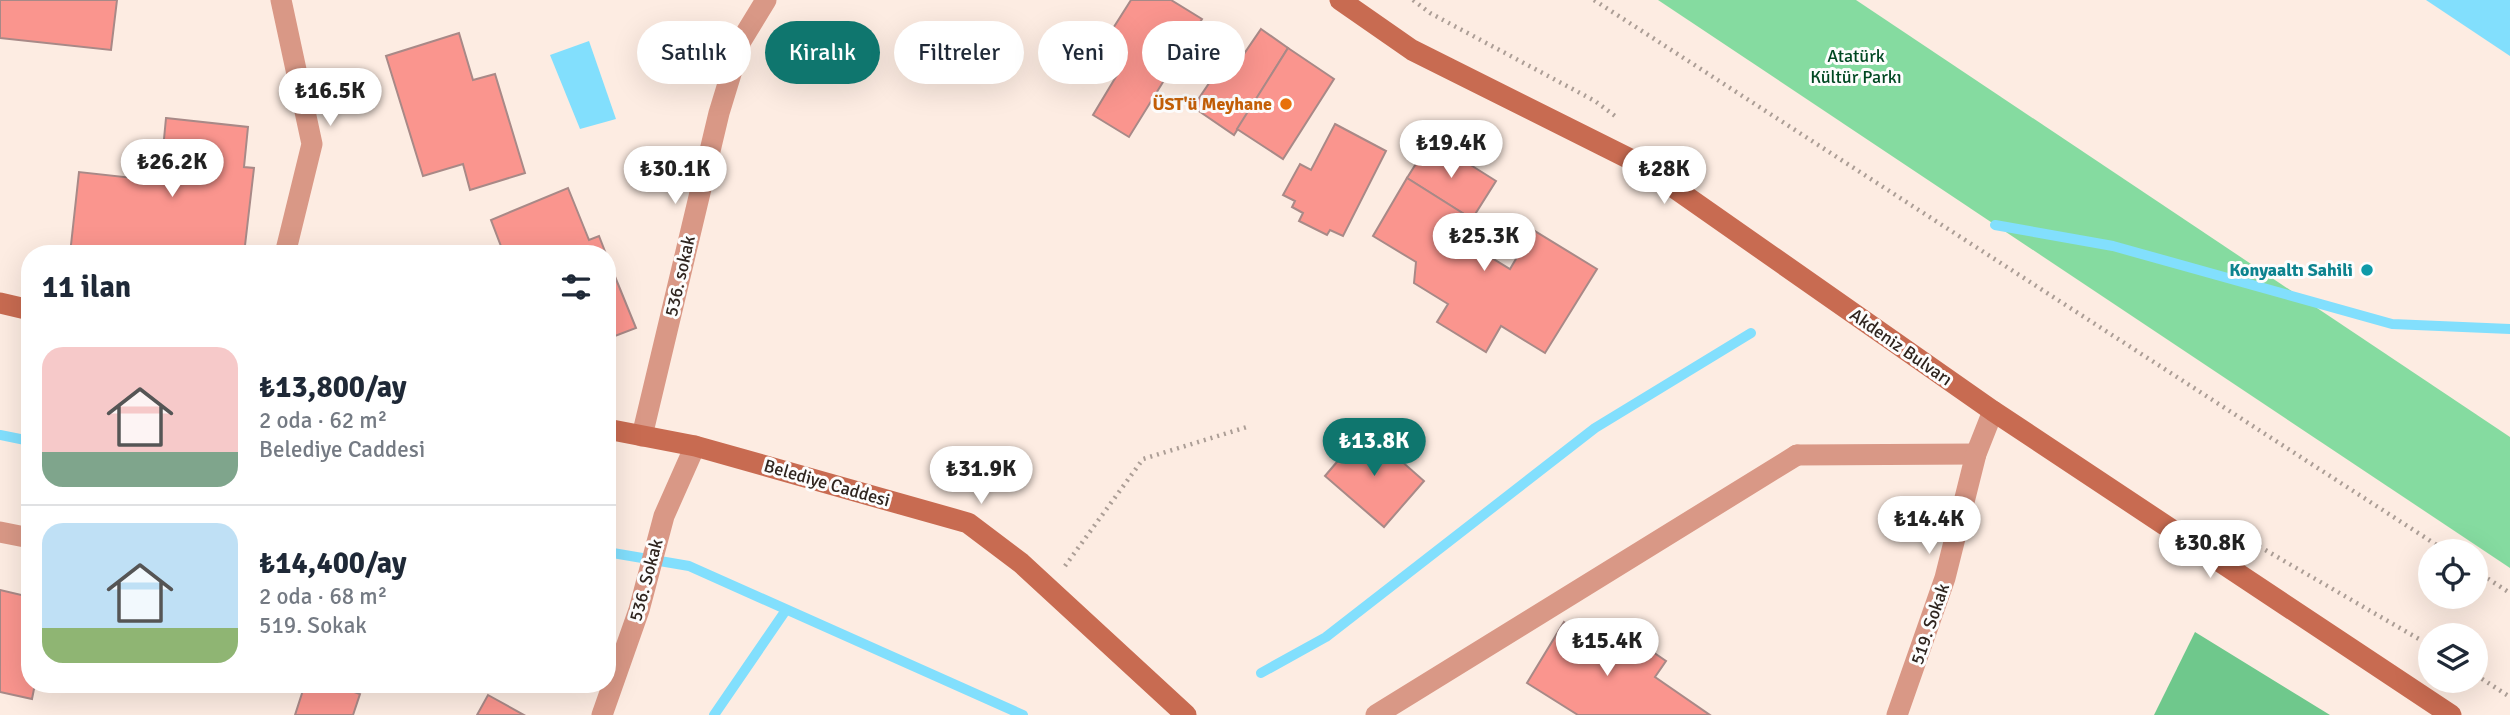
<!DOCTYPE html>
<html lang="tr">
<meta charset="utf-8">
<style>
body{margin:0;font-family:Signika,sans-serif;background:#f6f6f7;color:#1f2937;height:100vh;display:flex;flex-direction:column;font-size:26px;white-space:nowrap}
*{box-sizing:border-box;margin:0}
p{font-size:23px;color:#747a83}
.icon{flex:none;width:38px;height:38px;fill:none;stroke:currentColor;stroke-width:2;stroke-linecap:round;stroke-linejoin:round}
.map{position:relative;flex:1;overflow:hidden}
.sheet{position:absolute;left:21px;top:245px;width:595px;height:448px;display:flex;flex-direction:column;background:#fff;border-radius:28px;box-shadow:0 7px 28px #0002}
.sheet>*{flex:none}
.guide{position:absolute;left:637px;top:21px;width:665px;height:63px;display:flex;gap:14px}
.tools{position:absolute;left:2418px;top:539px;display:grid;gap:14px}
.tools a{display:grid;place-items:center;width:70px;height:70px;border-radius:50%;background:#fff;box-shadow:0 7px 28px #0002;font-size:35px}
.price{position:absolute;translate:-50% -60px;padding:0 16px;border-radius:24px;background:#fff;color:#222;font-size:23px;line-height:46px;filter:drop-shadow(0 2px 4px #0008)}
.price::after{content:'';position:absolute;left:50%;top:42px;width:21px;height:16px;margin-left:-10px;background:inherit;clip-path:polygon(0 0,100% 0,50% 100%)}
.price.active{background:#0f766e;color:#fff}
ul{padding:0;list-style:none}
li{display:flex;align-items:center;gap:21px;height:175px;padding:0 21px}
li+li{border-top:2px solid #e0e1e3}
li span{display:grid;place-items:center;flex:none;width:196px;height:140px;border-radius:21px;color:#555}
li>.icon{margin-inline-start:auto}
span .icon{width:84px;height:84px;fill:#fffc;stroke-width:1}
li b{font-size:30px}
h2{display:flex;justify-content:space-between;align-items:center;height:84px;padding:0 21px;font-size:30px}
.tag{padding:0 24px;border-radius:32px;background:#fff;box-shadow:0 7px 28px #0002;font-size:24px;line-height:63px}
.tag.active{background:#0f766e;color:#fff}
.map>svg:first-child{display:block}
.green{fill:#85dba0}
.forest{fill:#6fc88c}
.water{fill:#82dffd}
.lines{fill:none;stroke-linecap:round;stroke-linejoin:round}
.stream{stroke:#82dffd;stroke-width:10}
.building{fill:#fa958e;stroke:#a88987;stroke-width:2}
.path{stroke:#ac9e96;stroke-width:4.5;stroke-dasharray:2 5;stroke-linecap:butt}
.lane{stroke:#d99886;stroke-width:21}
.street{stroke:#d99886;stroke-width:21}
.secondary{stroke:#c86b51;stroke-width:21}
.food-dot{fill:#e8710a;stroke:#fdfdfd;stroke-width:2.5}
.culture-dot{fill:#0f9aa8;stroke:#fdfdfd;stroke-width:2.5}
.labels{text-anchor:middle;stroke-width:6;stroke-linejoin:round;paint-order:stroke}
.park-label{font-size:18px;fill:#004822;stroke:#fdfdfd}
.food-label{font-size:18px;font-weight:bold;fill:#c56008;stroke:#fdfdfd;text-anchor:end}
.culture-label{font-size:18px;font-weight:bold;fill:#0d838f;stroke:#fdfdfd;text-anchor:end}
.street-label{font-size:18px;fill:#2f251f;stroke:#fdfdfd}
</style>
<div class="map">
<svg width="2510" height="715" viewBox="0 0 2510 715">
<rect width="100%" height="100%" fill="#fdece2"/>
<path class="green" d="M1658,0H1856L2510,437V568Z"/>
<path class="forest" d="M2195,632L2330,715H2154Z"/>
<g class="water">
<path d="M2426,0H2510V56Z"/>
<path d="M589,41L616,119L580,129L550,55Z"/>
</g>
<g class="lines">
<g class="stream">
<path d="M1995,225L2113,246L2392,324L2510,329"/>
<path d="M0,435L30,441"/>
<path d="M607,552L689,566L1023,715"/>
<path d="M1261,673L1326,637L1595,428L1751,333"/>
<path d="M714,715L786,610"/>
</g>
</g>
<g class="building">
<path d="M0,0H117L111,50L0,38Z"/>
<path d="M1131,0H1171L1202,19L1129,137L1093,115L1123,65L1105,41Z"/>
<path d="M1261,29L1288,48L1234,135L1193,107L1218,70L1235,67Z"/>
<path d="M459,33L473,80L495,74L525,173L470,190L463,164L423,176L386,56Z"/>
<path d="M1288,48L1334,79L1283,159L1237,129Z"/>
<path d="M166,118L248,127L244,167L254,168L244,254H70L79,172L160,181Z"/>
<path d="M1335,124L1386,151L1343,236L1330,230L1327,235L1299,221L1303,213L1292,207L1295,201L1283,195L1300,164L1311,170Z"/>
<path d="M1431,140L1496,181L1472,219L1407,178Z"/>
<path d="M1407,178L1472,219L1459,238L1510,269L1533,230L1597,269L1545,353L1501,326L1486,352L1437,322L1448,304L1414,283L1416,262L1373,236Z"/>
<path d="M568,188L589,240L599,236L606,254H504L491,220Z"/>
<path d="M607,257L636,328L607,339Z"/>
<path d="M1365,429L1424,481L1384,527L1325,476Z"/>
<path d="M0,590L30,597V684H35L32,699L0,692Z"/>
<path d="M1564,622L1609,651L1622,631L1666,661L1655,677L1710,715H1578L1527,683Z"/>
<path d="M305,684H331L360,694L353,715H295Z"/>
<path d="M488,695L524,715H477Z"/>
</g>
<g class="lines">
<g class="path">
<path d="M1413,0L1430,13L1595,101L1615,116"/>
<path d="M1594,0L2446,551"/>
<path d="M2229,529L2431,646"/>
<path d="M1065,566L1143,459L1247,427"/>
<path d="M2476,571L2510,593"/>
<path d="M2476,675L2510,697"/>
</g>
<path class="lane" d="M1376,715L1797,455"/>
<g class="street">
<path d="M281,0L312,144L285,254"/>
<path d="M642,436L719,113L741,41L766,0"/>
<path d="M1797,455L1976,454"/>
<path d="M0,532L30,538"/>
<path d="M602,715L639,610L664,516L695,446"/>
<path d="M1897,715L1945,578L1976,454L1993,411"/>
</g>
<g class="secondary">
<path d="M1340,0L1412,50L1640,164L1993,411L2451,715"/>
<path d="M0,303L30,310"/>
<path d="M607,429L695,446L968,523L1021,563L1186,715"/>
</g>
</g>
<circle class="food-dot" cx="1286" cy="104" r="7"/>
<circle class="culture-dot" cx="2367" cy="270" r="7"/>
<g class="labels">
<g class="park-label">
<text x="1856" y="62">Atatürk<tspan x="1856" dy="21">Kültür Parkı</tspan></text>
</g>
<g class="food-label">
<text x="1272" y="110">ÜST'ü Meyhane</text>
</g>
<g class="culture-label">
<text x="2353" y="276">Konyaaltı Sahili</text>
</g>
<g class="street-label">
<text transform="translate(680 276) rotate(-77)" y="6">536. sokak</text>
<text transform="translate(1901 347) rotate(35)" y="6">Akdeniz Bulvarı</text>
<text transform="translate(827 483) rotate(16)" y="6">Belediye Caddesi</text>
<text transform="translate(646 580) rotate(-75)" y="6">536. Sokak</text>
<text transform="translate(1930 624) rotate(-71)" y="6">519. Sokak</text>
</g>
</g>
</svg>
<div class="tools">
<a><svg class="icon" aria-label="locate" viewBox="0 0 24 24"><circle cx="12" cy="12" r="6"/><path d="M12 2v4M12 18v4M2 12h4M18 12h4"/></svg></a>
<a><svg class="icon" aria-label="layers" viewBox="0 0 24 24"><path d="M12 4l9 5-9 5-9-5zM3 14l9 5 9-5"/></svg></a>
</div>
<b class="price" style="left:330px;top:128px">₺16.5K</b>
<b class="price" style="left:1451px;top:180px">₺19.4K</b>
<b class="price" style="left:172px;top:199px">₺26.2K</b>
<b class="price" style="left:675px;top:206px">₺30.1K</b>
<b class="price" style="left:1664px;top:206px">₺28K</b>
<b class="price" style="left:1484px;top:273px">₺25.3K</b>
<b class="price active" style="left:1374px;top:478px">₺13.8K</b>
<b class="price" style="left:981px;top:506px">₺31.9K</b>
<b class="price" style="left:1929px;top:556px">₺14.4K</b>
<b class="price" style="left:2210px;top:580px">₺30.8K</b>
<b class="price" style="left:1607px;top:678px">₺15.4K</b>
<div class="guide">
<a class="tag">Satılık</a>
<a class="tag active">Kiralık</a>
<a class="tag">Filtreler</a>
<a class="tag">Yeni</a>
<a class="tag">Daire</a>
</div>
<section class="sheet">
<h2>11 ilan<svg class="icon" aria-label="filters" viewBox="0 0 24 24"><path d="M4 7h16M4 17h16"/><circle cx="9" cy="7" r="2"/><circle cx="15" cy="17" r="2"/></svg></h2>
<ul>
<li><span style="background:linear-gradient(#f6c9c9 75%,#7fa58c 0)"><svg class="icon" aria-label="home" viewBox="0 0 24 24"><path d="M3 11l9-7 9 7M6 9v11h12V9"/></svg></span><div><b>₺13,800/ay</b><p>2 oda · 62 m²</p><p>Belediye Caddesi</p></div></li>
<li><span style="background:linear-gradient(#bfe0f5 75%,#8fb573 0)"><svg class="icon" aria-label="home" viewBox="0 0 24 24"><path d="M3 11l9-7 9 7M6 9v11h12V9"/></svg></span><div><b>₺14,400/ay</b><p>2 oda · 68 m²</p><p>519. Sokak</p></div></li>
</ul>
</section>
</div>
